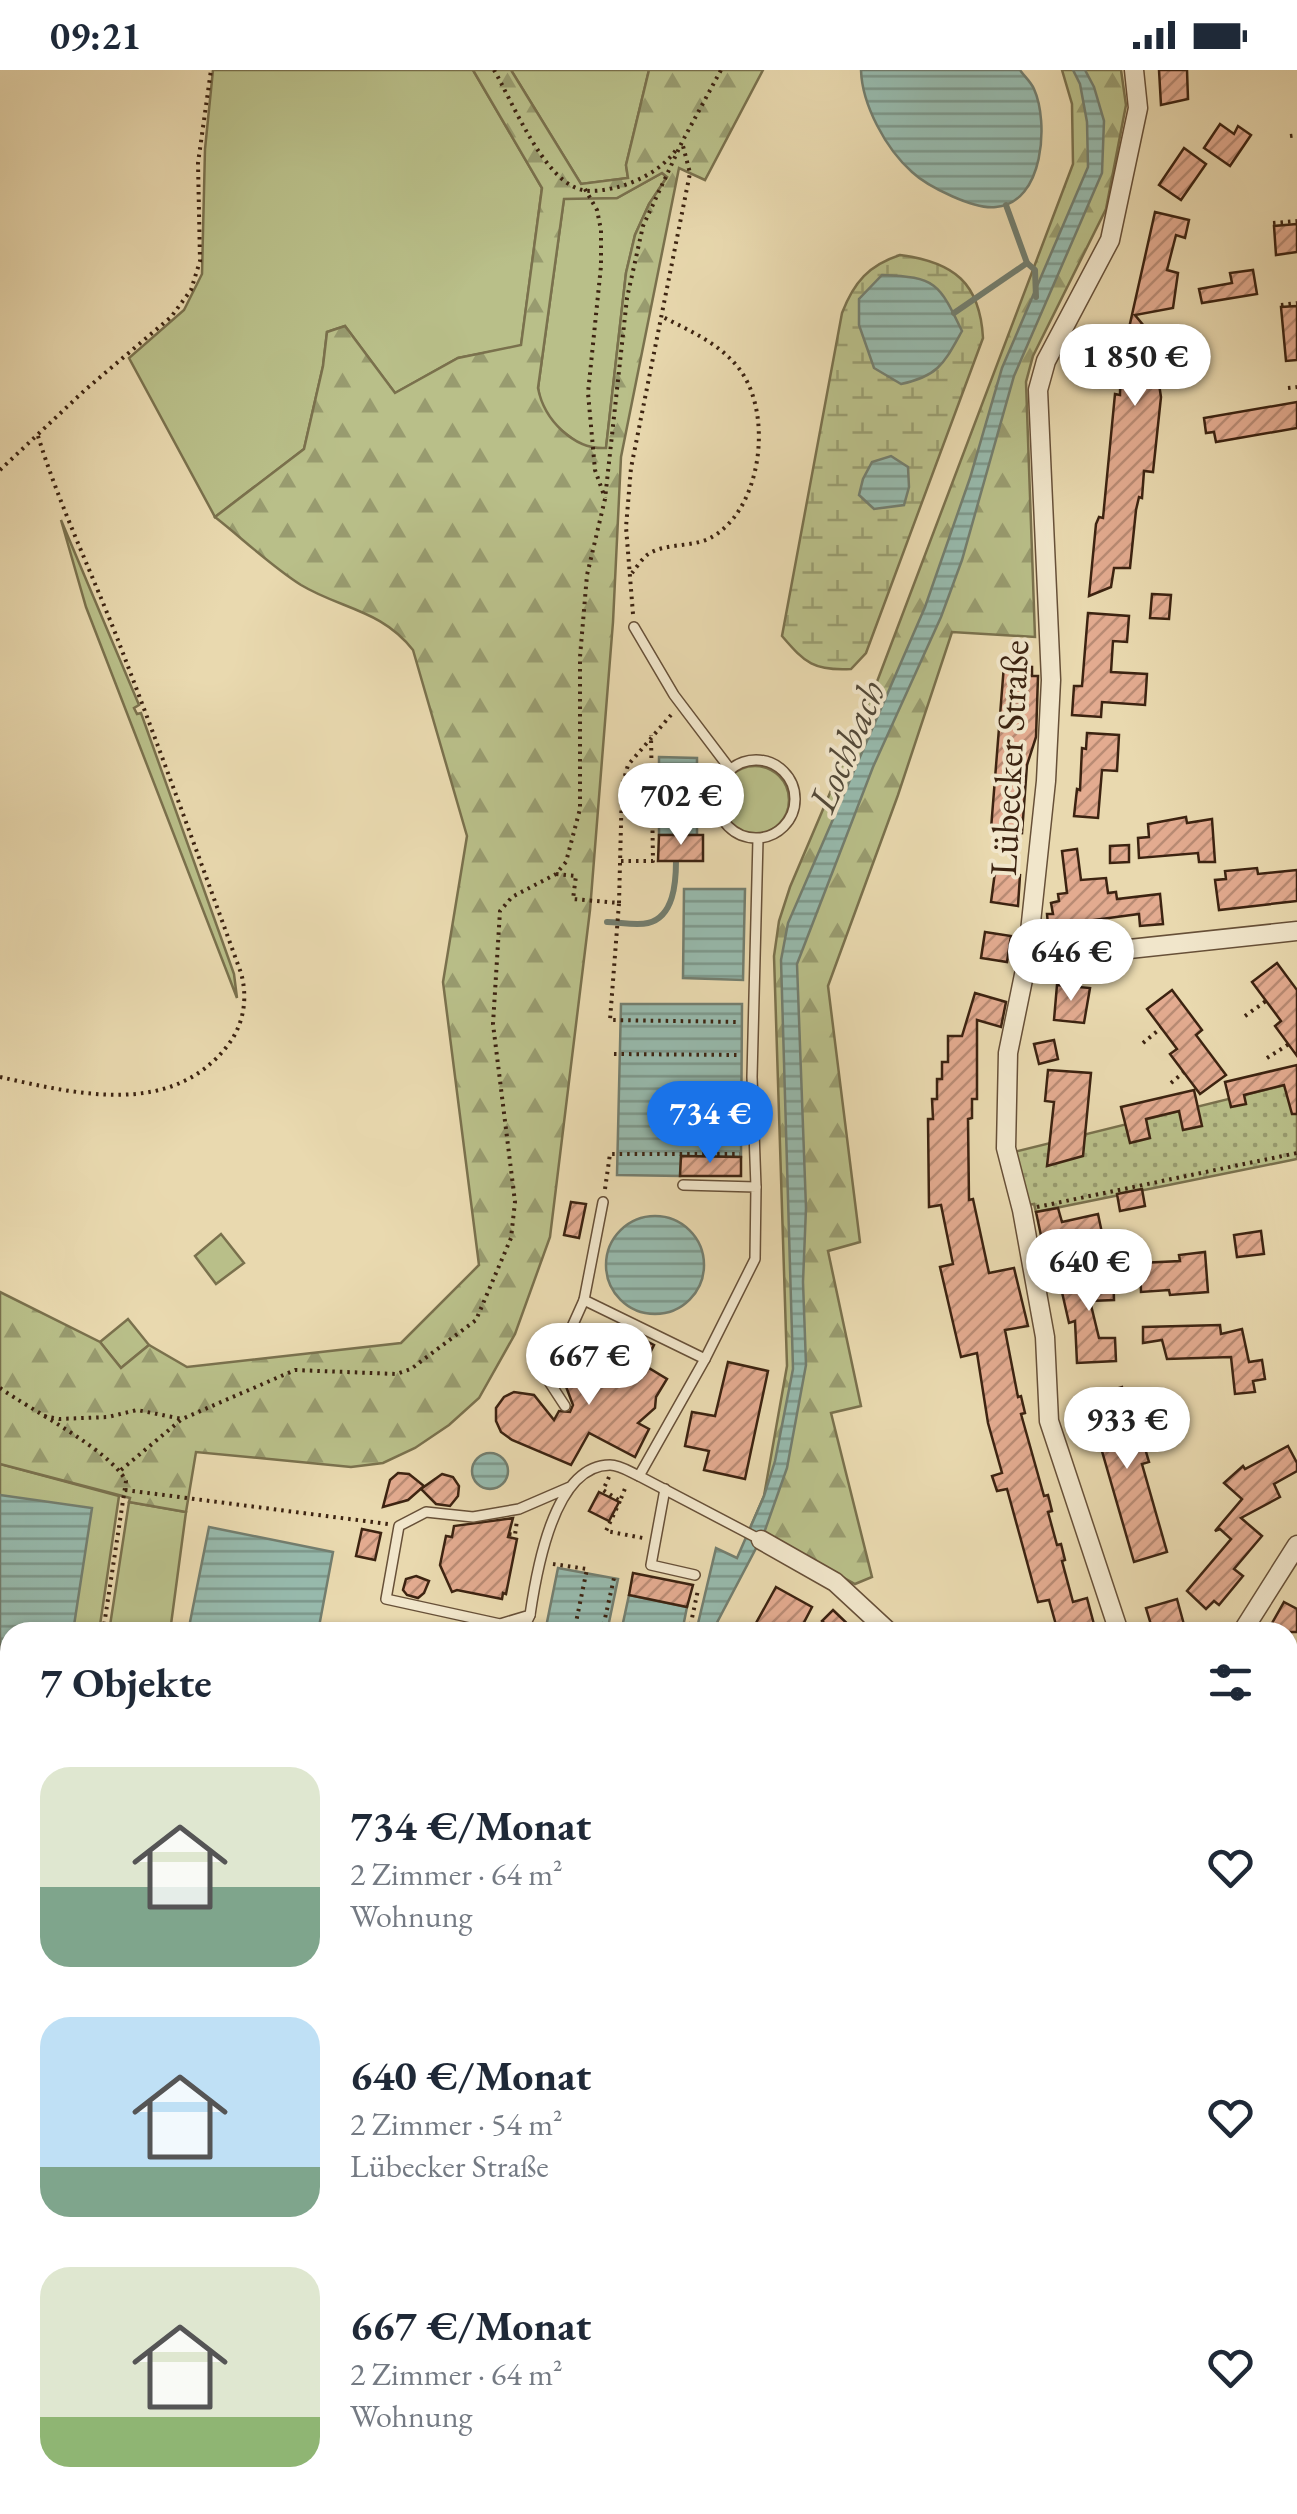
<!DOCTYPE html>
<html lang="de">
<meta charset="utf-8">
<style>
body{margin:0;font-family:"EB Garamond",serif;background:#f6f6f7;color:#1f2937;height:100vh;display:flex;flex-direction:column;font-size:38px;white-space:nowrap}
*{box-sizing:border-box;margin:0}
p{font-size:32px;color:#747a83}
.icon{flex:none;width:55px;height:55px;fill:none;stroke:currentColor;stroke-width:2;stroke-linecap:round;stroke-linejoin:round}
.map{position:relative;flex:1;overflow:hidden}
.panel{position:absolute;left:0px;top:1552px;width:1298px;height:892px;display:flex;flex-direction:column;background:#fff;border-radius:30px 30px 0 0;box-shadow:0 2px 8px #0004}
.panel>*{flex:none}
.price{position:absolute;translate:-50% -85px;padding:0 22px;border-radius:35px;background:#fff;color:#222;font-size:32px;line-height:65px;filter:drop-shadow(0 2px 5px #0008)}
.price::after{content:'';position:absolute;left:50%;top:60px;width:30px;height:22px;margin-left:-15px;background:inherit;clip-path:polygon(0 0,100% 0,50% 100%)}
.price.current{background:#1a73e8;color:#fff}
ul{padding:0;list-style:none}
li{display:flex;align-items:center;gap:30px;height:250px;padding:0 40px}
li span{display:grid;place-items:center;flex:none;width:280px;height:200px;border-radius:30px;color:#555}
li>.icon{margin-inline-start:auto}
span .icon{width:120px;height:120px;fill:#fffc;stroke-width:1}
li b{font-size:42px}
h2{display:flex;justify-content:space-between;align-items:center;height:120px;padding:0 40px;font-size:42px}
.status{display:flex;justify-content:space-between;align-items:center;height:70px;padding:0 50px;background:#fff;direction:ltr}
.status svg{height:28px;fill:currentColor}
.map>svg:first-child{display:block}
.green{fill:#b9bf89;stroke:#7a714d;stroke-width:2.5}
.forest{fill:url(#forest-firs);stroke:#7a714d;stroke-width:2.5;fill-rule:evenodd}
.wetland{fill:url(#wetland-marsh);stroke:#7a714d;stroke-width:2.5}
.garden{fill:url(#garden-dots);stroke:#7a714d;stroke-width:2.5}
.water{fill:url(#water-rules);stroke:#737e6f;stroke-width:2.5}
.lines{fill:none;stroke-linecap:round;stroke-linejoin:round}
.stream{stroke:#737e6f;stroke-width:6}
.building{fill:url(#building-hatch);stroke:#3c2311;stroke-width:2.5}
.service-casing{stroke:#675038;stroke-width:12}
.minor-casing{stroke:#675038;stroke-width:21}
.secondary-casing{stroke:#3c2311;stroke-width:29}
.path{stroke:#3c2311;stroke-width:4;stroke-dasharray:2.5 5;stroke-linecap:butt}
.service{stroke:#f1e6cb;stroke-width:9}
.minor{stroke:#f1e6cb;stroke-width:18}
.secondary{stroke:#f1e6cb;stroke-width:25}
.labels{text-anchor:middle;stroke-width:8;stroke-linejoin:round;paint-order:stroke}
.street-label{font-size:38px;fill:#3c2311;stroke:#f1e6cb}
.water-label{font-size:40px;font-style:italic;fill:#534938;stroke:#f1e6cb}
</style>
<div class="status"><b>09:21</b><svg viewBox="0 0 49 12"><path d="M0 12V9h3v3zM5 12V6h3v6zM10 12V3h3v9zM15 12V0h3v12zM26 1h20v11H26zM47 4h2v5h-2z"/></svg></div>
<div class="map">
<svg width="1297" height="2444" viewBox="0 0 1297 2444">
<defs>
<pattern id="forest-firs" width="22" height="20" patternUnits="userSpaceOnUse" patternTransform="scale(2.5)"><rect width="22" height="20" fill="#b9bf89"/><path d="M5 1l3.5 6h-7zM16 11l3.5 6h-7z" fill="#989b6f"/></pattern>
<pattern id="wetland-marsh" width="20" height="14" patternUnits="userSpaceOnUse" patternTransform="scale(2.5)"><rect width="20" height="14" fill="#b9bf89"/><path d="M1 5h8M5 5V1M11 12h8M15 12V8" fill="none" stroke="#989b6f"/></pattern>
<pattern id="garden-dots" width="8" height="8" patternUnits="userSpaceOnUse" patternTransform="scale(2.5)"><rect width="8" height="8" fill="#b9bf89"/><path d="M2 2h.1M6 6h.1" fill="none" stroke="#989b6f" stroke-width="1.8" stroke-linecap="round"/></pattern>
<pattern id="water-rules" width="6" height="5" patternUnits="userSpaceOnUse" patternTransform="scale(2.5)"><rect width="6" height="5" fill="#97baad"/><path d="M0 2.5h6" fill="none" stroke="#7c978b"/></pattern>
<pattern id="building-hatch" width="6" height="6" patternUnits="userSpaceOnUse" patternTransform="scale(2.5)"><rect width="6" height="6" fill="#e3ab90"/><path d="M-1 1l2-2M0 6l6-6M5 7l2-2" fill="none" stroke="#b98b74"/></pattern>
</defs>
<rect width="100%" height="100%" fill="#e9d9af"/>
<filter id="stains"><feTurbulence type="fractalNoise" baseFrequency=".002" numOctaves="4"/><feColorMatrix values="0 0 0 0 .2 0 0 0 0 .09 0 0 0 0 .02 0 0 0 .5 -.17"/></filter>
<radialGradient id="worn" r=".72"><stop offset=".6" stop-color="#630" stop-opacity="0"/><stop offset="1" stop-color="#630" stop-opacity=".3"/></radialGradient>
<g class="green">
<path d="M213,0H473L542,118L521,276L458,288L395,323L345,256L327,262L323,296L304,379L215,447L129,288L184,240L202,204L205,79Z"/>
<path d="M511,0H649L626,95L628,108L581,114Z"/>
<path d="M662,103L667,107L649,134L635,165L626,203L606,378L586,379L553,354L541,334L538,318L564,128H617Z"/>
<path d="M61,450L139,635L134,638L137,644L141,643L234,904L237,928L86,537Z"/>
<circle cx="755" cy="730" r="34"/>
<path d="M221,1164L244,1193L216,1214L195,1186Z"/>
<path d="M128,1249L149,1275L121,1298L100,1272Z"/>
<path d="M0,1394L119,1426L99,1562H10V1762L0,1760Z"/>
<path d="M129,1432L186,1442L170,1562H109Z"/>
<path d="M10,1802V1935L0,1937V1803Z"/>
<path d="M1288,2079L1297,2089V2250L1288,2256Z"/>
<path d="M162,2435H1095L1112,2444H162Z"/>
</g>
<g class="forest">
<path d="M473,0H511L581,114L628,108L626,95L649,0H763L705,110L679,98L621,387L613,552L590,840L550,1167L515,1264L479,1328L449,1355L415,1378L383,1393L351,1397L196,1382L186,1442L129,1432L130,1428L0,1394V1222L100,1272L121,1298L149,1275L187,1297L401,1273L479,1195L443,912L467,766L413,580C382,540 341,539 301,515C271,496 243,469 215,447L304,379L323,296L327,262L345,256L395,323L458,288L521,275L542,118ZM662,103L667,107L649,134L635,165L626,203L606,378C574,380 544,350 538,318L564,129L617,128Z"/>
<path d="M1062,0H1121L1126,35L1106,139L1033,286L1026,312L1035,567L952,562L898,725L828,916L860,1172L828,1181L861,1336L831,1343L872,1507L855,1514L751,1456L764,1426L787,1296L774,886L779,851L790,817L875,617L1073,94L1072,34Z"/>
<path d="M1297,2250V2444H1112L1095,2435H1288V2256Z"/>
<path d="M0,2263L6,2266L10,2273V2343L0,2347Z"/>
</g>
<path class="wetland" d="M900,185C954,192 980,213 983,268L866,583L851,599C814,601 805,593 782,566L842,243C854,212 869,195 900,185Z"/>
<path class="garden" d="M1297,1012V1089L1036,1142L1034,1134L1028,1135L1014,1082Z"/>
<g class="water">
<path d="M861,0H1020C1024,6 1031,12 1034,19C1049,52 1044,133 996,137C975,140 928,117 912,102C886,79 862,35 861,0Z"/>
<path d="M1073,0H1085L1094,17L1104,51L1102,103L1014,306L962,490L941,547L873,697L797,894L806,1138L803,1212L806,1295L787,1398L764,1463L712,1562H696L716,1478L737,1488L764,1426L775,1391L793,1299L781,890L788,853L925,537L970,408L1002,298L1088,97L1087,52L1080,14Z"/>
<path d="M882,205C936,207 939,213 962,261C944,293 939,306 901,314L874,298L859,255V229Z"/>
<path d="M891,386L908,397L909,417L904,435L874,439L859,425L863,409L872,392Z"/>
<path d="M659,687L697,688V765H659Z"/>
<path d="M684,819H745L743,910L683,908Z"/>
<path d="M621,934H742L741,1087L681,1086L680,1106L617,1105Z"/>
<circle cx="655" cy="1195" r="49"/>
<circle cx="490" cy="1401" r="18"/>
<path d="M0,1425L92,1438L73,1562H10V1743L0,1741Z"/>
<path d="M209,1457L333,1482L318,1562H188Z"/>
<path d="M558,1498L618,1509L607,1562H545Z"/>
<path d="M629,1525L687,1537L682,1562H621Z"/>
</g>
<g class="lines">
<g class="stream">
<path d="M1006,135L1027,193L1035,200L1036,227"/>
<path d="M954,243L1027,193"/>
<path d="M607,852C619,852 636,856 648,853C674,847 676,812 676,791"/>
</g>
</g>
<g class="building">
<path d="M1159,0H1187L1188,29L1161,35Z"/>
<path d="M1220,54L1234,64L1238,56L1251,65L1230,96L1204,78Z"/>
<path d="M1184,78L1206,94L1181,130L1159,115Z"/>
<path d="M1155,142L1189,150L1185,168L1176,165L1167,200L1178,203L1173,238L1135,245L1153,267L1156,285L1153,314H1159L1161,327L1153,402L1144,401L1142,428L1139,427L1136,440L1130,498H1114L1111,517L1089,526L1096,454L1099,447L1103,448L1115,324L1120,325L1121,266L1127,267Z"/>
<path d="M1297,154V182L1276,185L1274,156Z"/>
<path d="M1253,200L1257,224L1202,233L1199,219L1232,213L1230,203Z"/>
<path d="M1297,236V290L1286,291L1281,237Z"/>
<path d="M1297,332V358L1216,372L1214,362L1206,363L1204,348Z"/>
<path d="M1152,524L1171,525L1169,549L1150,548Z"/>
<path d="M1088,543L1129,546L1127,572L1113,571L1111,602L1147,604L1145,635L1102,632L1101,647L1072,645L1074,616H1082Z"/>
<path d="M1004,595L1032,597V606H1038L1036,667L1027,695L1022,763L991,759Z"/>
<path d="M1087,663L1119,665L1117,701L1102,700L1098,748L1074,746L1077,719L1080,720L1082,678L1086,679Z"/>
<path d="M1186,747L1187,753L1212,749L1215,792H1199L1198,783L1139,788L1138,768L1149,767L1148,754Z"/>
<path d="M659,765H703V791H658Z"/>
<path d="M1129,775V792L1110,793V776Z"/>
<path d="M1077,779L1081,810L1106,808L1108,823L1116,822L1117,829L1160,824L1163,854L1140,856L1139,844L1086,851V854L1077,855L1078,861L1049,865L1047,844H1053L1051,833L1059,831L1058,824L1067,823L1062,781Z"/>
<path d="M1257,798L1258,804L1297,800V831L1219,840L1215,810L1226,809L1225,801Z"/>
<path d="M995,802L1020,805L1018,836L991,832Z"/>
<path d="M985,862L1011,866L1007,892L981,888Z"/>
<path d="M1277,893L1297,920V986L1275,956L1281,951L1252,912Z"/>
<path d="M1057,915L1090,918L1084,953L1054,950Z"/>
<path d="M1172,920L1202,960L1196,965L1226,1005L1200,1024L1170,984L1177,979L1147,939Z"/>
<path d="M975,923L1006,932L1001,957L977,950V1029H972V1048L968,1049L969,1130L973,1129L989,1203L1014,1198L1028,1256L1005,1260L1018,1327L1021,1326L1025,1343L1021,1344L1044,1426L1048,1425L1052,1441L1048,1442L1057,1475L1061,1474L1065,1490L1062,1491L1073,1532L1087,1528L1096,1562H1058L1049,1530L1038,1532L1007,1419L997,1421L992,1406L1002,1403L988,1353L977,1283L961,1287L940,1197L953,1194L941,1135L929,1137L928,1049H933L932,1029H937V1009H942V992H948V966H962Z"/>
<path d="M1054,970L1058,989L1039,994L1034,974Z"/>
<path d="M1297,995V1044H1292L1284,1015L1244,1025L1246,1034L1231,1037L1225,1012Z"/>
<path d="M1048,1000L1091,1003L1083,1086L1047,1096L1054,1032L1045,1031Z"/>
<path d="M1194,1020L1202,1056L1183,1060L1179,1041L1146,1049L1150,1068L1130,1073L1121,1037Z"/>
<path d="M681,1086L741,1087V1106H680Z"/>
<path d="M1142,1119L1145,1136L1120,1141L1117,1124Z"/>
<path d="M571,1132L586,1134L579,1168L564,1165Z"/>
<path d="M1058,1138L1062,1152L1098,1144L1102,1163L1043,1175L1036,1142Z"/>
<path d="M1261,1161L1264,1184L1237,1187L1234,1165Z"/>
<path d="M1205,1182L1208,1222L1170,1225L1169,1220L1141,1222L1140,1193L1180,1191L1179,1185Z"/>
<path d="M1113,1198L1114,1230L1090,1231L1099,1268H1115L1116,1291L1077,1293L1075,1251L1069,1253L1059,1209Z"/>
<path d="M1220,1255L1221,1264L1242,1259L1249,1292L1262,1290L1265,1309L1253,1311L1255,1322L1235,1324L1231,1287L1167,1289L1162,1270L1143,1273V1257Z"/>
<path d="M629,1262L654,1275L644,1295L667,1309L656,1327L655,1338L638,1353L649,1359L635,1387L589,1363L571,1395L512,1370L501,1362L496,1351V1338L504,1327L514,1322L534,1325L554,1350L559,1341L570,1342L573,1335L565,1314L568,1301L574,1297H584L603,1312Z"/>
<path d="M728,1292L768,1301L745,1409L704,1400L709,1381L685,1376L692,1342L715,1346Z"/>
<path d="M1122,1317L1137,1366L1141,1365L1149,1392L1142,1394L1167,1482L1134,1492L1097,1364L1086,1367L1081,1349L1099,1344L1093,1326Z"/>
<path d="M1288,1376L1297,1393V1401L1274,1414L1280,1427L1241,1448L1262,1466L1234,1499L1243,1506L1219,1535L1214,1531L1206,1539L1187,1521L1231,1469L1220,1459L1215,1461L1242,1429L1224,1413L1243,1396L1245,1399Z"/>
<path d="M398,1403L409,1404L424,1416L408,1430L383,1437L390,1410Z"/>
<path d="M442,1404L453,1407L459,1416L458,1426L450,1436L436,1434L421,1419Z"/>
<path d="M599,1422L619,1432L609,1451L589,1441Z"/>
<path d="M513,1448L508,1467L517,1469L506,1524L503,1523L502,1529L457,1520L452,1522L440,1495L446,1466L452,1467L454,1456Z"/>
<path d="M362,1459L381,1463L375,1490L356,1486Z"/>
<path d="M633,1503L693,1515L687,1537L629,1525Z"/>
<path d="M416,1506L429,1511L424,1523L418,1528L407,1525L403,1520L406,1509Z"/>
<path d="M776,1517L812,1537L799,1562H751Z"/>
<path d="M1177,1529L1186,1562H1157L1156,1558H1152L1146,1538Z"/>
<path d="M1284,1532L1297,1539V1562H1267Z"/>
<path d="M833,1540L856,1562H834L822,1551Z"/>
</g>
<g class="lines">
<defs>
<g id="service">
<path d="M634,557L674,625L730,699"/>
<circle cx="756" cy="729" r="39"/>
<path d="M683,1115L756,1117L755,1189L705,1289"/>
<path d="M756,1117L752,1007L758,769"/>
<path d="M584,1230L603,1132"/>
<path d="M565,1336L548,1310L584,1230L705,1289L639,1406L761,1470"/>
<path d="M570,1417L519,1439L473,1447L426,1442L399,1456L386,1529L500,1554L530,1545C536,1504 553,1395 610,1395C620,1395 630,1402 639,1406"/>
<path d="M665,1419L651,1495L695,1505"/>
<path d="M522,1562L530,1545"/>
<path d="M150,2435V2444"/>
</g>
<g id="minor">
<path d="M1027,890L1297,861"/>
<path d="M761,1470L835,1512L889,1562"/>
<path d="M1119,1562L1049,1351L1045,1267L1022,1140L1006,1078L1008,983L1027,890L1046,711L1051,610L1038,320L1046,291L1110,170L1138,38L1134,0"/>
<path d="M1242,1562L1297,1475"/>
</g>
<g id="secondary">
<path d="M1288,1819L1297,1810"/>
<path d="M0,2092L10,2088"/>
</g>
</defs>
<use href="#service" class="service-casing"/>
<use href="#minor" class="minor-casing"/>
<use href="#secondary" class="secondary-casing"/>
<g class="path">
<path d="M494,0C512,31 543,108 579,119C590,123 606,120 618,117C640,111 662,99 676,80"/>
<path d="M1290,66L1297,65"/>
<path d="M585,119L597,140L601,160V196L588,323L595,400L605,428"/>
<path d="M1273,153L1297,151"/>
<path d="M1281,235L1297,233"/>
<path d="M1288,318L1297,317"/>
<path d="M0,400L85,320L171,247L191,220L200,191L198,93L211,0"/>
<path d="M632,503C636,498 641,490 647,485C665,472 694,478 712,467C763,438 774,340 737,296C717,272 688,260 661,246"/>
<path d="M633,544L626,457L631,398L690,103L682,72"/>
<path d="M621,791H653L651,665"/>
<path d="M556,804L576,806L573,829L619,833L610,950L739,952"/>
<path d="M619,833L622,716L628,695L671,645"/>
<path d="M1245,946L1266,931"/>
<path d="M1143,973L1161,958"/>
<path d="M614,984L738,985"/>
<path d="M1267,988L1289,974"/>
<path d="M0,1007C77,1024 172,1048 228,975C244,954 248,928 241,903C200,790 159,677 116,565C90,499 59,434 38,366"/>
<path d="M1171,1013L1184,1002"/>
<path d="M605,1119L610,1084H740"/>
<path d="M1037,1137L1297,1083"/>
<path d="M0,1318C31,1340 110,1380 126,1411L103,1562"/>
<path d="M44,1346L59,1349L108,1347L137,1340L182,1349"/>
<path d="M121,1400L182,1349L295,1300L396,1304L411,1299L476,1250L511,1168L515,1132L493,954L500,841L512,827L556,804L566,792L580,739V587L587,505L605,429L627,228L643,156L682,72L721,0"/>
<path d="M609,1407L603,1420L620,1431L626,1416"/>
<path d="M125,1420L388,1454"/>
<path d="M620,1431L606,1461L643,1468"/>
<path d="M509,1464L515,1465L517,1450"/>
<path d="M553,1494L587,1499L574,1562"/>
<path d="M622,1557L650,1562"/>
<path d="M602,1562L614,1508"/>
<path d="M689,1562L698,1520"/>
<path d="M0,1796L10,1795"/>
<path d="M751,2435L753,2444"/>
</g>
<use href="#service" class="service"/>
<use href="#minor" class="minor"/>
<use href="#secondary" class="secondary"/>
</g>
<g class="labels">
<g class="street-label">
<text transform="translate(1009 688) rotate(-87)" y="13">Lübecker Straße</text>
</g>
<g class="water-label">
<text transform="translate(846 676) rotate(-67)" y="14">Lochbach</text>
</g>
</g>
<rect width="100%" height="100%" filter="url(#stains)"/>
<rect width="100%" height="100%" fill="url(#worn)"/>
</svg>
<b class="price" style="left:1135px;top:339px">1 850 €</b>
<b class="price" style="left:681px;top:778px">702 €</b>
<b class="price" style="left:1071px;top:934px">646 €</b>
<b class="price current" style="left:710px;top:1096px">734 €</b>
<b class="price" style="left:1089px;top:1244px">640 €</b>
<b class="price" style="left:589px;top:1338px">667 €</b>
<b class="price" style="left:1127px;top:1402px">933 €</b>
<section class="panel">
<h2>7 Objekte<svg class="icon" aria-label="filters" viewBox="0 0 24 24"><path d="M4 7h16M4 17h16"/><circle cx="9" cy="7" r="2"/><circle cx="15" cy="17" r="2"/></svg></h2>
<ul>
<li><span style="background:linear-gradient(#dfe7d0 60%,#7fa58c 0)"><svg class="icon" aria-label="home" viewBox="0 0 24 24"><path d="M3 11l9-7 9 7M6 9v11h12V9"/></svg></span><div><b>734 €/Monat</b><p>2 Zimmer · 64 m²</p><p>Wohnung</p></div><svg class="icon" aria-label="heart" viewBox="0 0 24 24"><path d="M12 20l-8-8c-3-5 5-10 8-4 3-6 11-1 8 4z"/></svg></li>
<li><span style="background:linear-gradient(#bfe0f5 75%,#7fa58c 0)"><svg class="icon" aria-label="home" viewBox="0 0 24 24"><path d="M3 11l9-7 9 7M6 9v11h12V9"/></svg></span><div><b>640 €/Monat</b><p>2 Zimmer · 54 m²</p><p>Lübecker Straße</p></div><svg class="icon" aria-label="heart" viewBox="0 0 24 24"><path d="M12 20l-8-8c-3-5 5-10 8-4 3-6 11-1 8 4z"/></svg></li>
<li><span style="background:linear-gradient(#dfe7d0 75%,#8fb573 0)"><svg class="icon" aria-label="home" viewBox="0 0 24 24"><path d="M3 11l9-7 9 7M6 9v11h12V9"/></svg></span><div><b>667 €/Monat</b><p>2 Zimmer · 64 m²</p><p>Wohnung</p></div><svg class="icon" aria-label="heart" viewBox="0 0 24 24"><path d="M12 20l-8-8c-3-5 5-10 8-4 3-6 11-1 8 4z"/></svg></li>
</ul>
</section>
</div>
